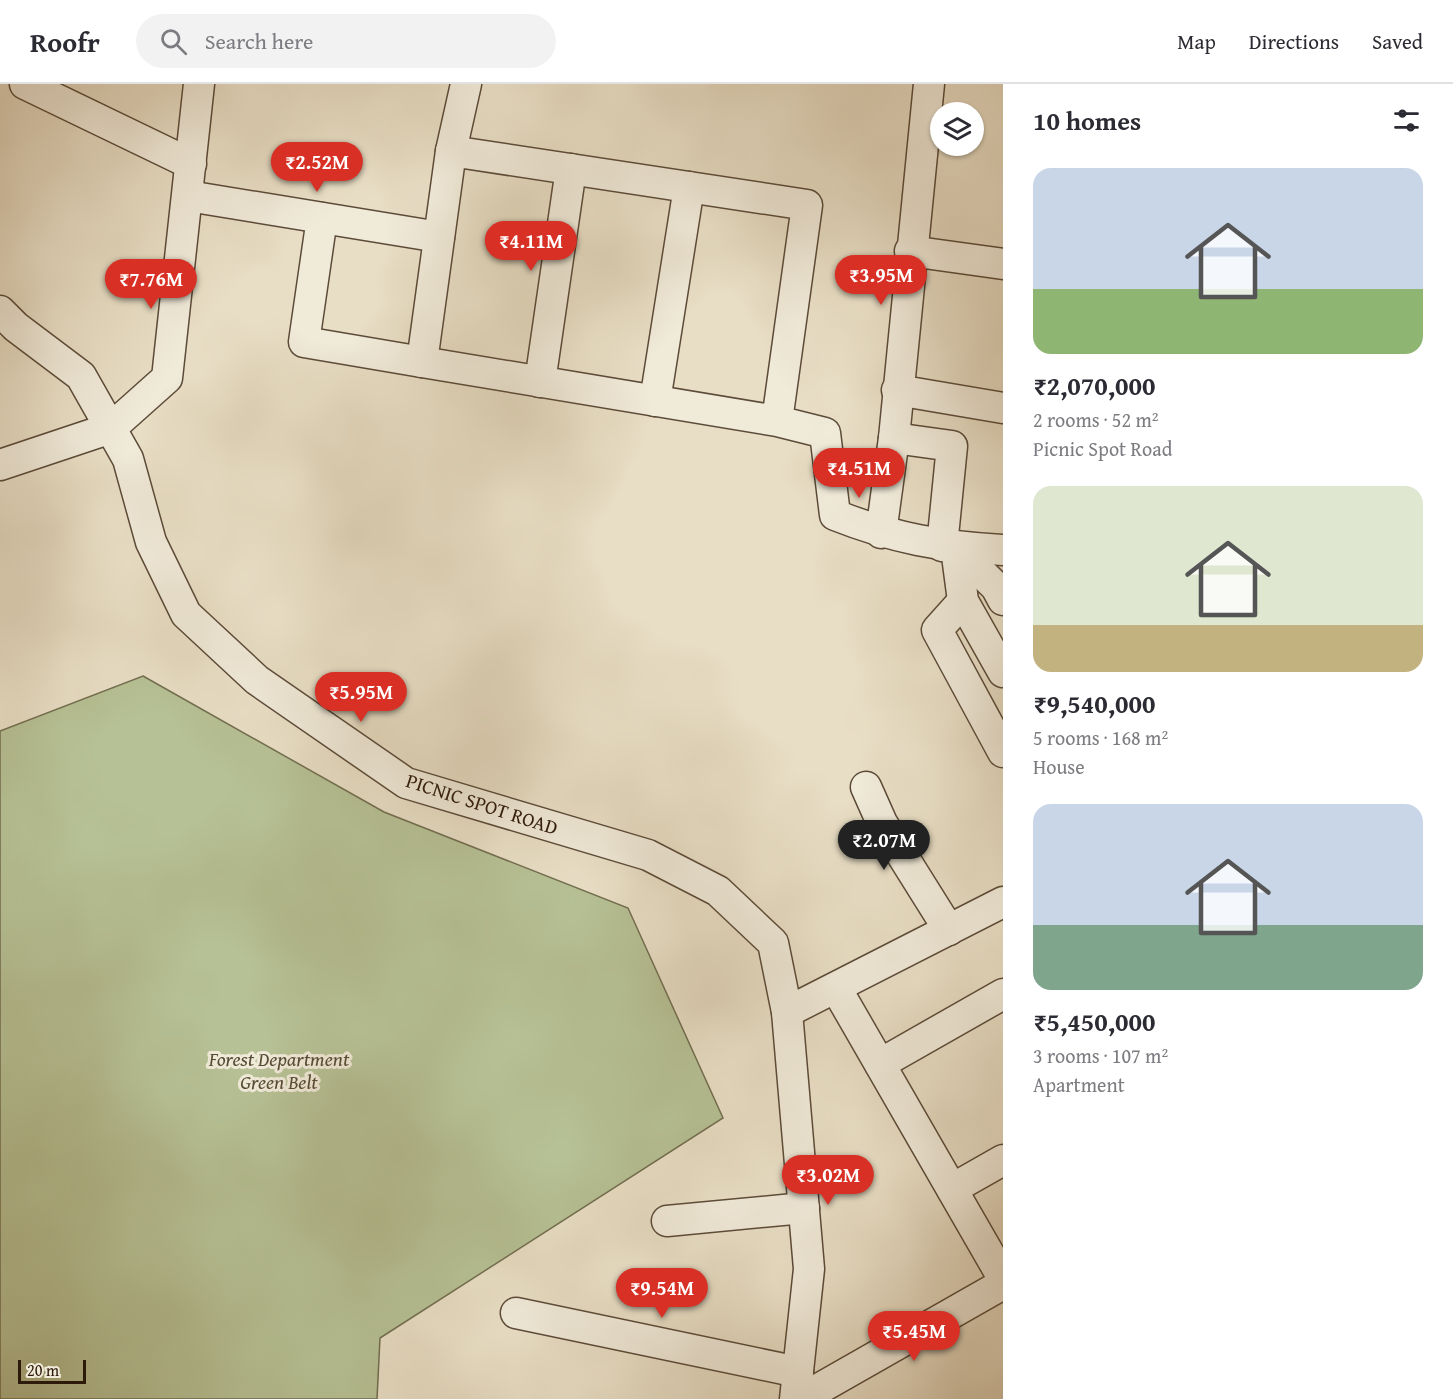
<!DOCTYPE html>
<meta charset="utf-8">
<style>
body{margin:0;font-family:"Gentium Book Plus",serif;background:#f2f2f3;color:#2b2b33;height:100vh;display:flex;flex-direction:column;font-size:22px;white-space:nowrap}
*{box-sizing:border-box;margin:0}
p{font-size:20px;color:#7c7c81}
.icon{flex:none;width:33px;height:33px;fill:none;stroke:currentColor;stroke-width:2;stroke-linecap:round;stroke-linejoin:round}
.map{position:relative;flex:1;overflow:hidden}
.sheet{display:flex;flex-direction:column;background:#fff;width:450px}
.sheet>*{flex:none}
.buttons{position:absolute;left:930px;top:18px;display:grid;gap:12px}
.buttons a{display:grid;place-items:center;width:54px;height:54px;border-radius:50%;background:#fff;box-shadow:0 2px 4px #0004;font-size:30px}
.scale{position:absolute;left:18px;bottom:15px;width:68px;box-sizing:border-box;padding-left:6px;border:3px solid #2e1a0a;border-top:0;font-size:16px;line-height:21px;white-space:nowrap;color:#2e1a0a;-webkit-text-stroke:4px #f0ead9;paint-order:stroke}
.price{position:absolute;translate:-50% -51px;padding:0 14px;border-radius:21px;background:#d93025;color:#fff;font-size:20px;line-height:39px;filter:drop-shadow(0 2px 3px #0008)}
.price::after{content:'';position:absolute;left:50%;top:36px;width:18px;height:14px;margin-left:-9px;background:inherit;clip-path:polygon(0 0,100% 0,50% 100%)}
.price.current{background:#222;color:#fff}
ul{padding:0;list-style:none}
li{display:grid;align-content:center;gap:12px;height:318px;padding:0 30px}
li span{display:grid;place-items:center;height:186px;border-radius:18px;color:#555}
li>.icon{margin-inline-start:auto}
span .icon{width:108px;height:108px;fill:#fffc;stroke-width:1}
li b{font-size:26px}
h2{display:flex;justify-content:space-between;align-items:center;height:72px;padding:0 30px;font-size:26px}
header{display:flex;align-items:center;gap:36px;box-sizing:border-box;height:84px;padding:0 30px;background:#fff;border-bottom:2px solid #e1e1e2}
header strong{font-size:28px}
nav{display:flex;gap:33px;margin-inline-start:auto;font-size:21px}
.search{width:420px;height:54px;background:#f2f2f3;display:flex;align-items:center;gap:15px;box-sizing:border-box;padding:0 21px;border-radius:33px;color:#7c7c81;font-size:22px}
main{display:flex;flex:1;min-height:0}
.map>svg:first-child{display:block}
.green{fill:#b6c195;stroke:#726e50;stroke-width:1.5}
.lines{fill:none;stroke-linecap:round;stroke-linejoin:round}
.minor-casing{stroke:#5c4b39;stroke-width:33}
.minor{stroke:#f0ead9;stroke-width:30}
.labels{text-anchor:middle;stroke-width:6;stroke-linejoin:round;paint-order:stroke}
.street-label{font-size:20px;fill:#2e1a0a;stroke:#f0ead9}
.park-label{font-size:20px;font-style:italic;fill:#574c34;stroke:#f0ead9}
</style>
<header>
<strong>Roofr</strong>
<div class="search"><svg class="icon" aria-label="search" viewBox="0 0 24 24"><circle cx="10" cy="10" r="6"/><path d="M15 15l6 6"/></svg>Search here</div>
<nav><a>Map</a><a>Directions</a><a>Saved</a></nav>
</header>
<main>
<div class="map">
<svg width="1003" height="1315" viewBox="0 0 1003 1315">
<rect width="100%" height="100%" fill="#e8dec5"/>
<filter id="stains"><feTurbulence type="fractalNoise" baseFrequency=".00333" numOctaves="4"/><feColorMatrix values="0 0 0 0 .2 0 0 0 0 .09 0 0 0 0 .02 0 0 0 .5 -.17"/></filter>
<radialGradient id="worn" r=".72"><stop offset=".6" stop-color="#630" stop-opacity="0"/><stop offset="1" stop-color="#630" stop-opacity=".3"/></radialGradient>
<path class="green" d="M143,592L384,728L628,824L723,1034L380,1254L377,1315H0V647Z"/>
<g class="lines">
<defs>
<g id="minor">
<path d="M25,0L191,80"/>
<path d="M451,67L466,0"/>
<path d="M188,112L439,153"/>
<path d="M322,134L304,258L422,278"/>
<path d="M910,167L1003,180"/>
<path d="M0,227L16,243L81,292L128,375L151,458L186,530L257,596L406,699L648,771L718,807L773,859L787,928L809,1185L795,1315"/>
<path d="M540,298L571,85"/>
<path d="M897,306L1003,324"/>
<path d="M655,317L689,103"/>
<path d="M777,337L807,121L451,67L422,278L777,337L825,349L835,431C893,454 942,463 1003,466"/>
<path d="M894,354L952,362L942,462"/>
<path d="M0,381L111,344L167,294L199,0"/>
<path d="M881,449L894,354L929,0"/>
<path d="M956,464L963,517L1003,588"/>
<path d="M956,464L996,503L1003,516"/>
<path d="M963,517L937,546L1003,668"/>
<path d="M866,703L882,739L949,846"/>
<path d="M836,904L1003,1194"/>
<path d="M787,928L1003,818"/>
<path d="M880,980L1003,910"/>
<path d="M952,1105L1003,1076"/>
<path d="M667,1137L804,1124"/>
<path d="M516,1229L798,1288"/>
<path d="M801,1315L1003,1200"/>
</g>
</defs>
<use href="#minor" class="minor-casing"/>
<use href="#minor" class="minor"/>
</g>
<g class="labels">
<g class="street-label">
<text transform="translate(482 720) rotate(18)" y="7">PICNIC SPOT ROAD</text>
</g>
<g class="park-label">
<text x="279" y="982">Forest Department<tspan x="279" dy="23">Green Belt</tspan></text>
</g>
</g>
<rect width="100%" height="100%" filter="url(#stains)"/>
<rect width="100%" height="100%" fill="url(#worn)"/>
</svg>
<div class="buttons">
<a><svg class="icon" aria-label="layers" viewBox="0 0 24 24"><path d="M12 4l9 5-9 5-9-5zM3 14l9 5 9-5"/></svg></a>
</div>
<div class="scale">20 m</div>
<b class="price" style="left:317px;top:109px">₹2.52M</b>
<b class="price" style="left:531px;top:188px">₹4.11M</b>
<b class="price" style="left:881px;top:222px">₹3.95M</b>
<b class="price" style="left:151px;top:226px">₹7.76M</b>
<b class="price" style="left:859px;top:415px">₹4.51M</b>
<b class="price" style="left:361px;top:639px">₹5.95M</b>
<b class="price current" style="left:884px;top:787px">₹2.07M</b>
<b class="price" style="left:828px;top:1122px">₹3.02M</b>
<b class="price" style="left:662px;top:1235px">₹9.54M</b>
<b class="price" style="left:914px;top:1278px">₹5.45M</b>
</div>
<section class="sheet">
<h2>10 homes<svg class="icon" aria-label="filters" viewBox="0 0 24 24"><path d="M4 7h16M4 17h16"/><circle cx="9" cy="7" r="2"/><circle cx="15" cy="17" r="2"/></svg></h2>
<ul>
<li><span style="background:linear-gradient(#c9d6e8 65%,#8fb573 0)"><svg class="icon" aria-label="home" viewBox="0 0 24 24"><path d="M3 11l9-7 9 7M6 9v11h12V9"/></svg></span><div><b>₹2,070,000</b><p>2 rooms · 52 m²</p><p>Picnic Spot Road</p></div></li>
<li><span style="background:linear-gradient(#dfe7d0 75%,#c2b280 0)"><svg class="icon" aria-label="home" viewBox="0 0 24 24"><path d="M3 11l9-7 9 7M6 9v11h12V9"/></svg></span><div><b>₹9,540,000</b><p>5 rooms · 168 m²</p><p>House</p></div></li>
<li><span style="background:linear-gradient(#c9d6e8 65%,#7fa58c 0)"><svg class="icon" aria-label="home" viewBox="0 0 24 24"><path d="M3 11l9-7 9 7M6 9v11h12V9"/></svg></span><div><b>₹5,450,000</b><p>3 rooms · 107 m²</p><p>Apartment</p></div></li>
</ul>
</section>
</main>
